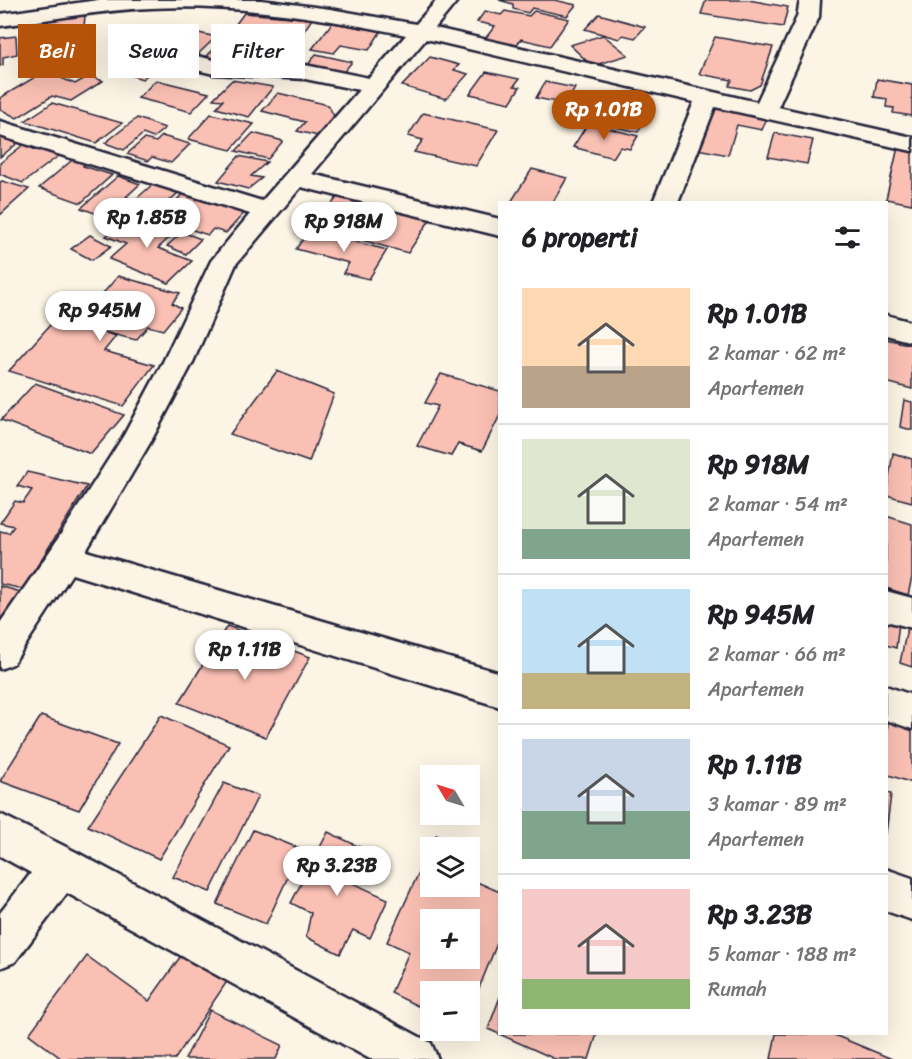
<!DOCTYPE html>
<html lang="id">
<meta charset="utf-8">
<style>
body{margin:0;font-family:Sriracha,sans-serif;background:#f2f2f2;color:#202124;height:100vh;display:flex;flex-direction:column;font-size:22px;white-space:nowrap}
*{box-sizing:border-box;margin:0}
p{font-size:20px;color:#757577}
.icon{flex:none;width:33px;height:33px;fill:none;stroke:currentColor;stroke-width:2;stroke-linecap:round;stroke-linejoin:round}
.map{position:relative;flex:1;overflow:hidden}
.sheet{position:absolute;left:498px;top:201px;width:390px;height:834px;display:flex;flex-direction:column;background:#fff;border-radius:0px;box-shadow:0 6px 24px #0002}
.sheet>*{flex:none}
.banner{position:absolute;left:18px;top:24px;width:390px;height:54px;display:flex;gap:12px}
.needle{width:39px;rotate:308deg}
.buttons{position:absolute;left:420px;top:765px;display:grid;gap:12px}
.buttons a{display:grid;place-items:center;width:60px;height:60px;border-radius:0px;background:#fff;box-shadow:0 6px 24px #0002;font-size:30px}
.price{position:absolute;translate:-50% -51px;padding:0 14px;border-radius:21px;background:#fff;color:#222;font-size:20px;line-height:39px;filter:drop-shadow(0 2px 3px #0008)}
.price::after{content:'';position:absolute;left:50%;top:36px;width:18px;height:14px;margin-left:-9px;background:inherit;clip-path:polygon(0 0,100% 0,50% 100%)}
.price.selected{background:#b45309;color:#fff}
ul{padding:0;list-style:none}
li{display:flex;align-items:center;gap:18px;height:150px;padding:0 24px}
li+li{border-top:2px solid #e0e0e0}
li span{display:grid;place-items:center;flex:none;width:168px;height:120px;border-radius:0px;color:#555}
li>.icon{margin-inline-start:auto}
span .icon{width:72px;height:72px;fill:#fffc;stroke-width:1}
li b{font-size:26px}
h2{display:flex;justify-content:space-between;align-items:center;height:72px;padding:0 24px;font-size:26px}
.chip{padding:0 21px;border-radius:0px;background:#fff;box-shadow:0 6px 24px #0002;font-size:21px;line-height:54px}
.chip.selected{background:#b45309;color:#fff}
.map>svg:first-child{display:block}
.building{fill:#fbc0b4;stroke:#22223b;stroke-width:1.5;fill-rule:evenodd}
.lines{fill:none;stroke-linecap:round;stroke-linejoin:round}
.street-casing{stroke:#22223b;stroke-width:5}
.street{fill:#fcf5e5;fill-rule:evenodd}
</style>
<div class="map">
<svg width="912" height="1059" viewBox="0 0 912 1059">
<rect width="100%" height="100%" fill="#fcf5e5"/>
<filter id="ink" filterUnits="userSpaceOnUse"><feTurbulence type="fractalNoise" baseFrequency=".0167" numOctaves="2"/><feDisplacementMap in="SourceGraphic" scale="12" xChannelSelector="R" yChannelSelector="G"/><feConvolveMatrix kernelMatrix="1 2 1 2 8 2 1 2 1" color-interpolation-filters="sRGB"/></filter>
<g filter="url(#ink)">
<g class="building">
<path d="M499,0H554L576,5L567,16L532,8L528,13L513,9V4Z"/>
<path d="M706,0H748L788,7L783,27L701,14Z"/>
<path d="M485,11L501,15L505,11L529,16L534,11L569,19L550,46L521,39L515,47L484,40L495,26L477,22Z"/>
<path d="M244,13L312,19L296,43L230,32Z"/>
<path d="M599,14L645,27L635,38L623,35L619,39L585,29Z"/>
<path d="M85,15L83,39L45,43L48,19Z"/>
<path d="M332,23L381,31L369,50L341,45L334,53L312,49Z"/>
<path d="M190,31L216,37L195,57L174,51Z"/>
<path d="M603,35L628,55L592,66L570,45Z"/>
<path d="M16,36L17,54L3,57V65L0,66V38Z"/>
<path d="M226,37L258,43L239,66L203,60Z"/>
<path d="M715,37L773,47L760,85L750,90L729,86L732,80L699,74Z"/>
<path d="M141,54L165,62L142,79L118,71Z"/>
<path d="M316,54L352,62L341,75L307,66Z"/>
<path d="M430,57L459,65L454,70L468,74L446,99L402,86Z"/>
<path d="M45,71L75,84L89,76L103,81L71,101L52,96L17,118L0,109V98Z"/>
<path d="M486,72L519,79L514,86L520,87L510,103L470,94Z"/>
<path d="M877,79L912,85V116L893,113L894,108L886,107L887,99L874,97Z"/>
<path d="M156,80L209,93L191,112L138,98Z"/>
<path d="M232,80L273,87L249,117L216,108L223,100L213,99Z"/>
<path d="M545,82L575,88L566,104L536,98Z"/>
<path d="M278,93L328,105L336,120L322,137L297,131L305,122L262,111Z"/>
<path d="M613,100L650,107L638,132L601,124Z"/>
<path d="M52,103L122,123L96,143L25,121Z"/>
<path d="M708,105L767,117L762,130L737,125L728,155L692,148Z"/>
<path d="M423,113L498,130L476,166L414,152L423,140L408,136Z"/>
<path d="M211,114L254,124L231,150L188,139Z"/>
<path d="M137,118L165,128L153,138L143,134L124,150L105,143Z"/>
<path d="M588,123L638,136L630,149L620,147L613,158L573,147Z"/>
<path d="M0,131L23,139L0,157Z"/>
<path d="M253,133L283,141L268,159L236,151Z"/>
<path d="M775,133L813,140L807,164L768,157Z"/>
<path d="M162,136L190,144L171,163L152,157L148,161L127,154L144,139L156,142Z"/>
<path d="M47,144L65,151L23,183L0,174V163L23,145L39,151Z"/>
<path d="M898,147L912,150V204L886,199Z"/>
<path d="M77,156L90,160L83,166L112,175L81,203L39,188Z"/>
<path d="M239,156L267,162L251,176L262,178L248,189L218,181Z"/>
<path d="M532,169L567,178L553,202H511Z"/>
<path d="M118,176L140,184L126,197L135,200L153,184L178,193L149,219L130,212L119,222L81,208Z"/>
<path d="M2,181L29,189L0,215V182Z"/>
<path d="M189,187L246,211L226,233L213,229L208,235L168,222L177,206L173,204Z"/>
<path d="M342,191L433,215L408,253L314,227Z"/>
<path d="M132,215L176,232L158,248L192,261L169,283L109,259L126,244L106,236Z"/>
<path d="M309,230L387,250L369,279L343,273L349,263L296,249Z"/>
<path d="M182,232L201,239L186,254L167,246Z"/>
<path d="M90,235L111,246L92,260L71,249Z"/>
<path d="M118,276L180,293L172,303L181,308L163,330L148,326L136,340L96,330L116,336L104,351L154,365L123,406L9,371L67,306L87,312Z"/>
<path d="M886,339L912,345V389L886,382Z"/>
<path d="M277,371L334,394L309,462L230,434Z"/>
<path d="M441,374L500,391V415L482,451L458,444L451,456L417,446L438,406L425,403Z"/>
<path d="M35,383L124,415L91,454L1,420Z"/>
<path d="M904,400L912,402V430L900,427Z"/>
<path d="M893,453L912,459V502L886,495Z"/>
<path d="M27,472L87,486L23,589L0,584V531L9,533L14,526L0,523L15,501L23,503L32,490L17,486Z"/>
<path d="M886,516L912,524V577L908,595L886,588Z"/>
<path d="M0,586L24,593L0,629Z"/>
<path d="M886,611L900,614L896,648L886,645Z"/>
<path d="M910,613L912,614V667L900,663Z"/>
<path d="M227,626L310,657L266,737L179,703Z"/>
<path d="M888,714L912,721V783L886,774Z"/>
<path d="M161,715L229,745L159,859L88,826Z"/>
<path d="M41,716L118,744L79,810L0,781Z"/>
<path d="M224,783L258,796L210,892L173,877Z"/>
<path d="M886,793L891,794L886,834Z"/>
<path d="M253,830L301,849L266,924L217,904Z"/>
<path d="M328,832L362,848L346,880L388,899L370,938L353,930L340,954L306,937L311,913L291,903Z"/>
<path d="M436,835L463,848H430V886H470V850V879L500,892V936L477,993L458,984L455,992H430V1012L391,993L409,952L387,942ZM430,920H470V958H430Z"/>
<path d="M185,950L228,980L175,1059H62L29,1034L87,956L149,1001Z"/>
<path d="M500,997V1034H597L589,1059H555L488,1029Z"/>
<path d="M210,1010L282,1045L276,1059H185Z"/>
<path d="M776,1034H832L892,1059H771Z"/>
</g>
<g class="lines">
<defs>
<g id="street">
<path d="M98,0H261L330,9L416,24L437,0H458L435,28L757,102L797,17L800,0H820L819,17L778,107L912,137V151L715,107L678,202H653L694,102L426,39L312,174L500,219V236L301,187L236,264L193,362L150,443L86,551L500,673V707L72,574L13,664L0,669V623L52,548L124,435L163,362L211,261L250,214L0,136V121L262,201L359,90L305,79L214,74L136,56L133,51L136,46L144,44L214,60L305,65L369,78L406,35C323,18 236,4 151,8C100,10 50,20 0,26V14Z"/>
<path d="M886,315L912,322V342L886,335Z"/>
<path d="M886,591L912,598V628L886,621Z"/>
<path d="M886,686L912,695V729L886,720Z"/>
<path d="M0,814L76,852L431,1043L438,1059H370L67,893L15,962L0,968V913L31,873L0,856Z"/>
<path d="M886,869L912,878V920L886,911Z"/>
</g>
</defs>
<use href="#street" class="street-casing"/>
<use href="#street" class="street"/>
</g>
</g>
</svg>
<div class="buttons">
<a><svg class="needle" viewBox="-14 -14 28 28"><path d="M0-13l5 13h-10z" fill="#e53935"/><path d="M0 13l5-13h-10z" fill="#757577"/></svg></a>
<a><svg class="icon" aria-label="layers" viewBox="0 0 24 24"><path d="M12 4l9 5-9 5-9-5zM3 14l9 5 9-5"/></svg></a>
<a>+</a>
<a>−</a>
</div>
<b class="price selected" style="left:604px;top:141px">Rp 1.01B</b>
<b class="price" style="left:147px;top:249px">Rp 1.85B</b>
<b class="price" style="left:344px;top:253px">Rp 918M</b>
<b class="price" style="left:100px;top:342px">Rp 945M</b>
<b class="price" style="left:245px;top:681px">Rp 1.11B</b>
<b class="price" style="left:337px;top:897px">Rp 3.23B</b>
<div class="banner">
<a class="chip selected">Beli</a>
<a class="chip">Sewa</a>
<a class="chip">Filter</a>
</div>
<section class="sheet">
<h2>6 properti<svg class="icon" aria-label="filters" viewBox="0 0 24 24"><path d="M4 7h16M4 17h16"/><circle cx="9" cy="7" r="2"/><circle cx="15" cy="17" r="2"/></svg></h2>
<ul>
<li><span style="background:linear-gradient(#ffd9b3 65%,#b9a48a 0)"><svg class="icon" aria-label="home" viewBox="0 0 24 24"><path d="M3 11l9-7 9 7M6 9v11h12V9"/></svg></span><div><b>Rp 1.01B</b><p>2 kamar · 62 m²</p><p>Apartemen</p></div></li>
<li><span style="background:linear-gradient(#dfe7d0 75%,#7fa58c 0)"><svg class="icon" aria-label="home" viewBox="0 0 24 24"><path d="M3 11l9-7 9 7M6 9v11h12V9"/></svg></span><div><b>Rp 918M</b><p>2 kamar · 54 m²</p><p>Apartemen</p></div></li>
<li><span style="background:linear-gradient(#bfe0f5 70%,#c2b280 0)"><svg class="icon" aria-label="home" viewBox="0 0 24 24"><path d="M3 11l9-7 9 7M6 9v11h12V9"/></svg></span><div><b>Rp 945M</b><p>2 kamar · 66 m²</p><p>Apartemen</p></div></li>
<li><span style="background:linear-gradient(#c9d6e8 60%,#7fa58c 0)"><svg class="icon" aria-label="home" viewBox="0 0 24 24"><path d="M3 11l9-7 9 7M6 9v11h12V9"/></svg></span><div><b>Rp 1.11B</b><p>3 kamar · 89 m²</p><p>Apartemen</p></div></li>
<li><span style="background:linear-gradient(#f6c9c9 75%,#8fb573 0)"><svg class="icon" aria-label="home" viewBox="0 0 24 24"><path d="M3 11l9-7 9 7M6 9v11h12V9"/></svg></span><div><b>Rp 3.23B</b><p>5 kamar · 188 m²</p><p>Rumah</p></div></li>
</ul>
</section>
</div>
